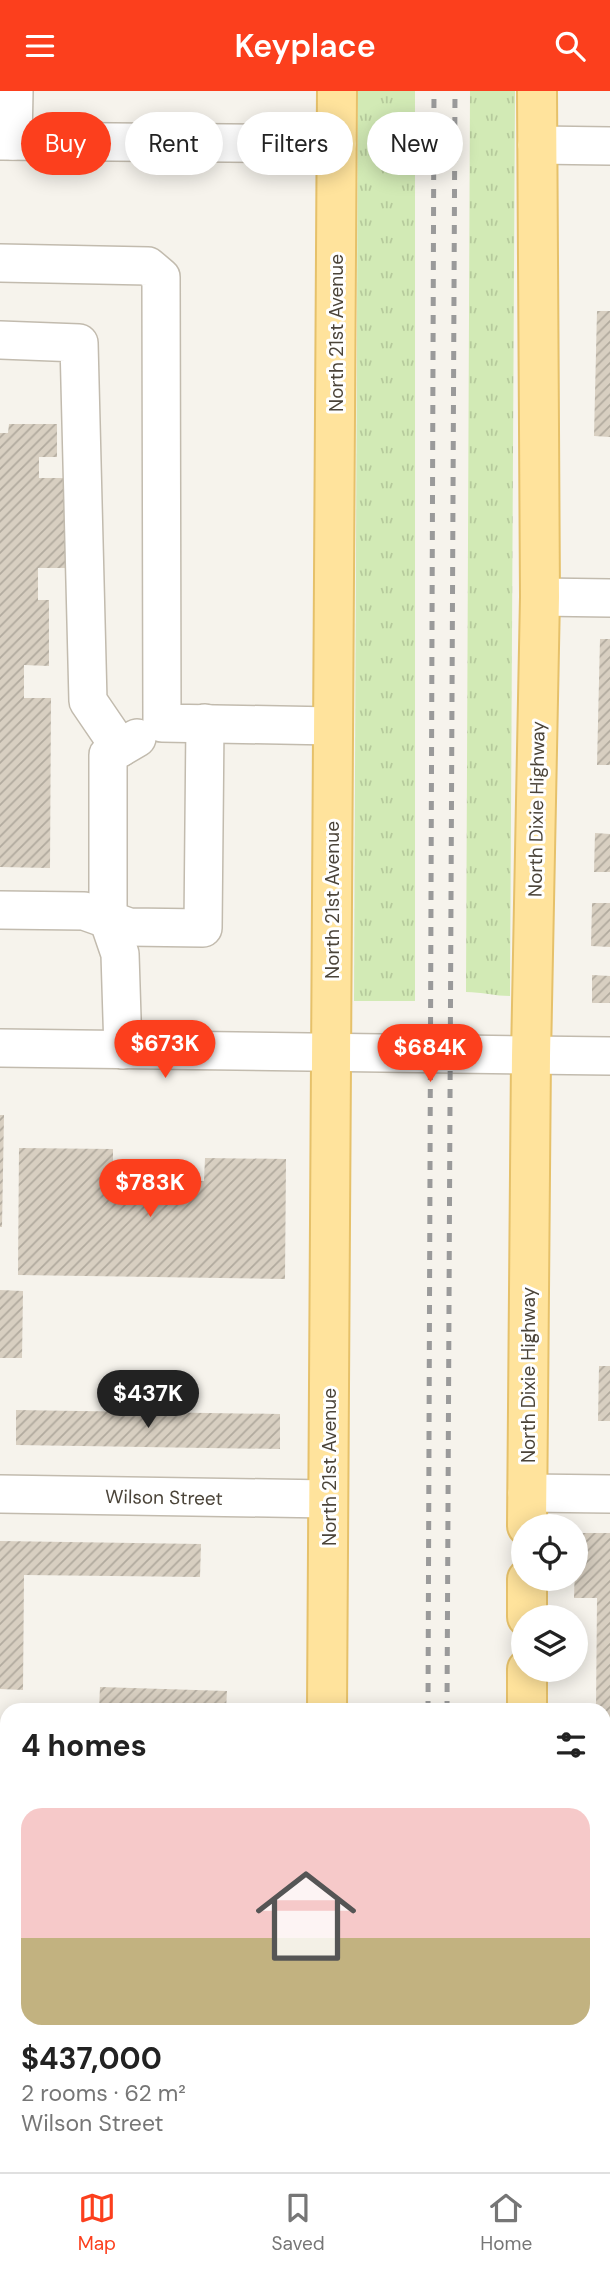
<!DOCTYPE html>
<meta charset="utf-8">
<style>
body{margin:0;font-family:"DM Sans",sans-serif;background:#f6f6f6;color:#222;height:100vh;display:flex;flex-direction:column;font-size:26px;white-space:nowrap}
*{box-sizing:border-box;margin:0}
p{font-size:23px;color:#767676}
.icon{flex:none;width:38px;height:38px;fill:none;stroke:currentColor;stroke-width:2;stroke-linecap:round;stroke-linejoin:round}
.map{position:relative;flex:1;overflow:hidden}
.side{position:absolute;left:0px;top:1612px;width:611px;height:471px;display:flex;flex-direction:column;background:#fff;border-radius:21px 21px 0 0;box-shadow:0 4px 18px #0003}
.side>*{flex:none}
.guide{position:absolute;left:21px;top:21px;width:569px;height:63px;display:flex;gap:14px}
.fabs{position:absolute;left:511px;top:1423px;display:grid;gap:14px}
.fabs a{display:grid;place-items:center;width:77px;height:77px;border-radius:50%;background:#fff;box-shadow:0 4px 18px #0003;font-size:35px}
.price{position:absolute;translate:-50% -60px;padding:0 16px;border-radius:24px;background:#fc3f1d;color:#fff;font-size:23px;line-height:46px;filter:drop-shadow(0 2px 4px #0008)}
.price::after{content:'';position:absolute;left:50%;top:42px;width:21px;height:16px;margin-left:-10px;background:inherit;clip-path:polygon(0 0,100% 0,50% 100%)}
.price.selected{background:#222;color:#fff}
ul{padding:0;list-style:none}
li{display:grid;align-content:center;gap:14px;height:371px;padding:0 21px}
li+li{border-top:2px solid #e0e0e0}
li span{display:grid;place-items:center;height:217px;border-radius:21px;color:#555}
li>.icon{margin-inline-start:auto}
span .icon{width:126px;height:126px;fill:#fffc;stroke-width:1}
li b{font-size:30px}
h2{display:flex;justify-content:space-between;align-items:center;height:84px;padding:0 21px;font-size:30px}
.pill{padding:0 24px;border-radius:32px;background:#fff;box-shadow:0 4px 18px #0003;font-size:24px;line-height:63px}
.pill.selected{background:#fc3f1d;color:#fff}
header{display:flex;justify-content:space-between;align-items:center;height:91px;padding:0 21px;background:#fc3f1d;color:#fff;font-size:32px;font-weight:600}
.tabs{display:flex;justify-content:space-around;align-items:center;height:98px;border-top:2px solid #e0e0e0;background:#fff;font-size:19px;color:#767676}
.tabs a{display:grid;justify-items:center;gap:4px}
.tabs .selected{color:#fc3f1d}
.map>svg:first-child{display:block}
.grass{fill:url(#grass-tufts)}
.building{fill:url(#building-hatch)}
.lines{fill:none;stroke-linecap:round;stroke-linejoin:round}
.minor-casing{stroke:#c2bbae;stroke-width:40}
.major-casing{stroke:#e6c16a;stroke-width:42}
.minor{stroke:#fff;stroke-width:37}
.major{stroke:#ffe39c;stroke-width:38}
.rail{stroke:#9a9a9a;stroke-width:5;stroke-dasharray:9 9;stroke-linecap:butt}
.labels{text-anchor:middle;stroke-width:6;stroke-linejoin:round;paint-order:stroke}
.street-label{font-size:19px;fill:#4b4439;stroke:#fff}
</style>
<header><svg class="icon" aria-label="menu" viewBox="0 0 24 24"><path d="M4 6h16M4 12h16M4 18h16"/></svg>Keyplace<svg class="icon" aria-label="search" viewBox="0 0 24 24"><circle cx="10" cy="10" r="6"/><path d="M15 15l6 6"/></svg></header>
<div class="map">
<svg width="610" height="2081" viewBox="0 0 610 2081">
<defs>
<pattern id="grass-tufts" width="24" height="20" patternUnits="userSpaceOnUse" patternTransform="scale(1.75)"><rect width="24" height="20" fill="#d2eab5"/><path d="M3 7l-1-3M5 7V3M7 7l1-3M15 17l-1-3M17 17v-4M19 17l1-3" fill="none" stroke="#b6ca9c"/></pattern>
<pattern id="building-hatch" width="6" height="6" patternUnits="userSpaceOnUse" patternTransform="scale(1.75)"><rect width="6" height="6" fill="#d8cfc1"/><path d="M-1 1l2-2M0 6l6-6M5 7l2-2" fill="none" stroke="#b1aa9e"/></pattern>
</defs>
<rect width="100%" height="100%" fill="#f6f3ec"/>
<g class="grass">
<path d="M358,0H415V910H354Z"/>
<path d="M470,0H515L510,905C495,905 482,901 466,901Z"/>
</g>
<g class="building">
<path d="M597,220H610V346L594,345Z"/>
<path d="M9,333H57V366H39V387H66L65,477H38V509H49V575L24,574V607H51L50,777L0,776V342H8Z"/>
<path d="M600,548H610V674H597Z"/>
<path d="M595,742L610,743V781H594Z"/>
<path d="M592,812H610V856L591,855Z"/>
<path d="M592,884L610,885V912H592Z"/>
<path d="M0,1024H4L2,1136H0Z"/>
<path d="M19,1057L113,1058V1088L204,1090L205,1067L286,1068L285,1188L18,1184Z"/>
<path d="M0,1199L23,1200L22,1267H0Z"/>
<path d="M599,1275H610V1330H598Z"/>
<path d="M16,1319L280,1323V1358L16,1354Z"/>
<path d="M576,1442H610V1702H604V1619H596L597,1507H574Z"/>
<path d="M0,1450L201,1453L200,1486L24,1484L23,1599L0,1598Z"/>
<path d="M100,1596L227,1600L226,1619H99Z"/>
<path d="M0,1908H7V2059L0,2058Z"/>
<path d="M604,1924L610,1925V1951H604Z"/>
<path d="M604,1977H610V2081H595V2076H604Z"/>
</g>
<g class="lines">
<defs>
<g id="minor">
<path d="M0,50L337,53"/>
<path d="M13,50L14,0"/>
<path d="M537,54L610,55"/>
<path d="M0,172L148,175L161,186L162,632L333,635"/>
<path d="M0,249L79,252L88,610L120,657"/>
<path d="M540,506L610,507"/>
<path d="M0,819L84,820L129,836L203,837L205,632"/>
<path d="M0,957L610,965"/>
<path d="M123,959L120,863L108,828V664L137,647"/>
<path d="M527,1402L610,1403"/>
<path d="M0,1403L328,1408"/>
<path d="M0,1657H7"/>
<path d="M0,1796H7"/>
<path d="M0,1847H7"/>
<path d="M604,1858H610"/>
<path d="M0,1890L7,1886"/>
<path d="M0,2080L195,2081"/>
</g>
<g id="major">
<path d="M527,1435L531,965L540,506L537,0"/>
<path d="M527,1526V1488"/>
<path d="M327,1619L337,0"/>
<path d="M527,1619V1578"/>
<path d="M528,2076V2081"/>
<path d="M323,2081V2076"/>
</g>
</defs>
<use href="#minor" class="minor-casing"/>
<use href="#major" class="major-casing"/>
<use href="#minor" class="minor"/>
<use href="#major" class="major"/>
<g class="rail">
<path d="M428,1619L434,0"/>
<path d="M447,1619L455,0"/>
<path d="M425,2081V2076"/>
<path d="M445,2081V2076"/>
</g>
</g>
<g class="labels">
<g class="street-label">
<text transform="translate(336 242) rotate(-90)" y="7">North 21st Avenue</text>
<text transform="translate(536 718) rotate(-89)" y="7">North Dixie Highway</text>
<text transform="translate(332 809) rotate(-90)" y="7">North 21st Avenue</text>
<text transform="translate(528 1284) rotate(-90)" y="7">North Dixie Highway</text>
<text transform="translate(329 1376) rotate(-90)" y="7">North 21st Avenue</text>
<text transform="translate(164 1406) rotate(1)" y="7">Wilson Street</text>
</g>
</g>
</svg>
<div class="fabs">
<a><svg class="icon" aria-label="locate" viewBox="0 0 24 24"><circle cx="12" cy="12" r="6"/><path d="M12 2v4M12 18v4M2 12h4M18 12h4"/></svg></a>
<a><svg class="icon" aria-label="layers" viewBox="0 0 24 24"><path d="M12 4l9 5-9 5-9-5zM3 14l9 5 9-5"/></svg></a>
</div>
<b class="price" style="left:165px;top:989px">$673K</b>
<b class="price" style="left:430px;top:993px">$684K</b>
<b class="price" style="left:150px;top:1128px">$783K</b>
<b class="price selected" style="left:148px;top:1339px">$437K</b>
<div class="guide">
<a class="pill selected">Buy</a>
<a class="pill">Rent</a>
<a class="pill">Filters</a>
<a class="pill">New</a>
</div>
<section class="side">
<h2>4 homes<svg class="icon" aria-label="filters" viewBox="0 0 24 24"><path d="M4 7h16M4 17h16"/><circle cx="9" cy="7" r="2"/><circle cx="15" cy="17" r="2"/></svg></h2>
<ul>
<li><span style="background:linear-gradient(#f6c9c9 60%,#c2b280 0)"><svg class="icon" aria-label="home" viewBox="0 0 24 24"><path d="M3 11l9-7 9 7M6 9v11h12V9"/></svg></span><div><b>$437,000</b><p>2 rooms · 62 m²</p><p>Wilson Street</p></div></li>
</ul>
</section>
</div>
<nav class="tabs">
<a class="selected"><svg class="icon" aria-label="map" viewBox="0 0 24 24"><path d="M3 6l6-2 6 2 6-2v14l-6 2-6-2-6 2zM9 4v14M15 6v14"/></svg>Map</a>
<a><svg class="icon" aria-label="saved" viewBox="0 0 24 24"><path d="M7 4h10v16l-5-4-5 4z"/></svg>Saved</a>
<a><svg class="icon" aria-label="home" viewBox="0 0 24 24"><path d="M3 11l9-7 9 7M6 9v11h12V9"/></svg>Home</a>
</nav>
